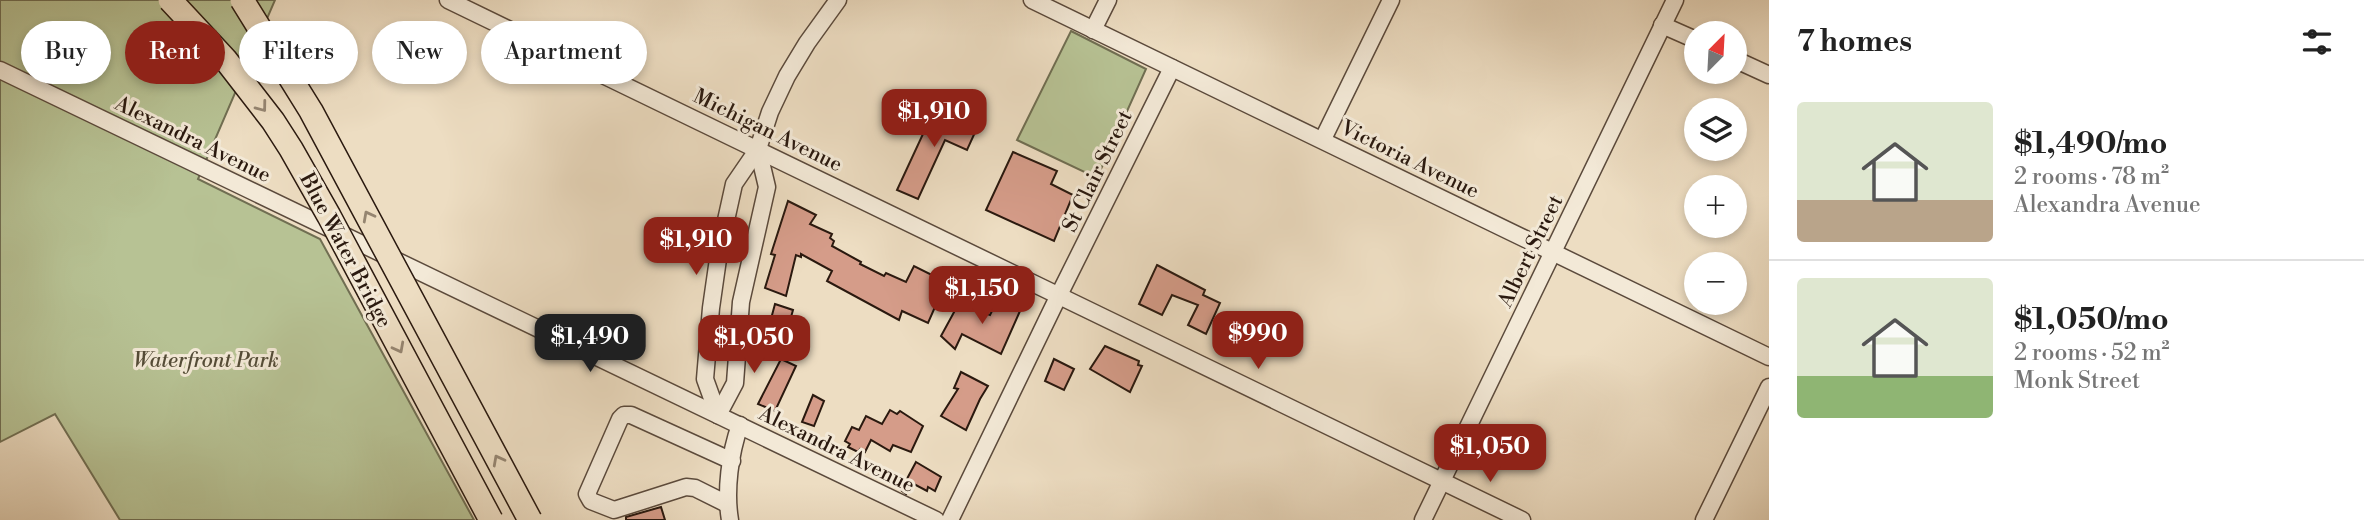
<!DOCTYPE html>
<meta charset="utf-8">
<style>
body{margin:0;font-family:"Libre Bodoni",serif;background:#f6f6f6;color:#222;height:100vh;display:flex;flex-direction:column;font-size:26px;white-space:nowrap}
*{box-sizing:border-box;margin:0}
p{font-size:23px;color:#767676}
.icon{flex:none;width:38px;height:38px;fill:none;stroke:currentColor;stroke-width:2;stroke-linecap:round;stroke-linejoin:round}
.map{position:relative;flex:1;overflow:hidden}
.sheet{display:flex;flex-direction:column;background:#fff;width:595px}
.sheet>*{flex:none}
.banner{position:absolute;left:21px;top:21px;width:665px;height:63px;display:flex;gap:14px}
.needle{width:46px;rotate:24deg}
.buttons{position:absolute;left:1684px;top:21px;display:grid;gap:14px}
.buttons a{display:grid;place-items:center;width:63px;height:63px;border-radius:50%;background:#fff;box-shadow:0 4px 10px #0003;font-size:35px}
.price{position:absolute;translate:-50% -60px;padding:0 16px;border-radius:14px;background:#8f2418;color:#fff;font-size:23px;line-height:46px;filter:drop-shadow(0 2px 4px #0008)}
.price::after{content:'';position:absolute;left:50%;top:42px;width:21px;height:16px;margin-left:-10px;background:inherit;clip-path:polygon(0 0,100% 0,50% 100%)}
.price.active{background:#222;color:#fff}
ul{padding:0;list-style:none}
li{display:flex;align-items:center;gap:21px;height:175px;padding:0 28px}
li+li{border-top:2px solid #e0e0e0}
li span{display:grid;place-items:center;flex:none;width:196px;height:140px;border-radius:7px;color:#555}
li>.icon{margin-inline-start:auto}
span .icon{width:84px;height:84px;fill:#fffc;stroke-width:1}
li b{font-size:30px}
h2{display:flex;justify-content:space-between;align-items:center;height:84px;padding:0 28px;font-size:30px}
.chip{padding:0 24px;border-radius:32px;background:#fff;box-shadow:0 4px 10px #0003;font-size:24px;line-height:63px}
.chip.active{background:#8f2418;color:#fff}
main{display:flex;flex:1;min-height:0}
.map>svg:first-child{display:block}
.green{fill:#b7c294;stroke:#706e52;stroke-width:2}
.building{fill:#d59c89;stroke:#2a190f;stroke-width:2}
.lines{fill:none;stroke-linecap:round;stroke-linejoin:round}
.minor-casing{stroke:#5b4a3c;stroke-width:19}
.minor{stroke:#f3e9d7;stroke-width:16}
.highway-bridge-casing{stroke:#2a190f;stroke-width:26;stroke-linecap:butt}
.highway-bridge{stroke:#edddc2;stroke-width:23}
.oneway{stroke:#958571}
.labels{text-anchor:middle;stroke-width:6;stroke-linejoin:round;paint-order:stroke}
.street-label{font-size:21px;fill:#2a190f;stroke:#f3e9d7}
.park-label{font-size:21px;font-style:italic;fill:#544c37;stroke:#f3e9d7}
</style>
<main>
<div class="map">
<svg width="1769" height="520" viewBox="0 0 1769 520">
<rect width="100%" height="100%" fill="#edddc2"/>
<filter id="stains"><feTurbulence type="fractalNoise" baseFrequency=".00286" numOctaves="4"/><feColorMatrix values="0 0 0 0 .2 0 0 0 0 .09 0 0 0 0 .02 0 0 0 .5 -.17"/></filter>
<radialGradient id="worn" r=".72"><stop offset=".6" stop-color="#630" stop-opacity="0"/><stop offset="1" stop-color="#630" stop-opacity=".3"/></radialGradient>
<g class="green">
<path d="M0,0H275L198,179L320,239L474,520H120L55,414L0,442Z"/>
<path d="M1071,31L1146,69L1097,178L1017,140Z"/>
</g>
<g class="building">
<path d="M935,108L977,128L967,150L945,140L918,199L897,190Z"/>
<path d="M1013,152L1057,171L1051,184L1073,195L1054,241L986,210Z"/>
<path d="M788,201L816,215L810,224L832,234L830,238L834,241L832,246L861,262L860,264L884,276L886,273L906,282L914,266L946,282L928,323L902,311L899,320L827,281L832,271L801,254V257L796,255L786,296L765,288L775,255L771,254Z"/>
<path d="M1157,265L1205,290L1203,295L1220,303L1206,334L1188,325L1198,305L1172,295L1162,315L1139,304Z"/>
<path d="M997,301L1020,311L1001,354L962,334L955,349L941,336L959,303L990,315Z"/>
<path d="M775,304L793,310L786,335L768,330Z"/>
<path d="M1105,346L1139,361L1138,365L1142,366L1130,392L1090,369Z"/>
<path d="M781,359L796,366L775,411L758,404Z"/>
<path d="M1054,359L1074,369L1064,390L1045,381Z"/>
<path d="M961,372L988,386L980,399L966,430L941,416L958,389L954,388Z"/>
<path d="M813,395L824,401L814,426L802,422Z"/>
<path d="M890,410L897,414L900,411L923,426L911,452L893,445L890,451L871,440L865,452L860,449L858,452L848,447L850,444L845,441L852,427L859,430L866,416L882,424Z"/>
<path d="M916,462L941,477L935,491L928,487L927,491L914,484L906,494L901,490Z"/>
<path d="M661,507L665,520H626V517Z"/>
</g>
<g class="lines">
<defs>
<g id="minor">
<path d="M448,0L1522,520"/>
<path d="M1032,0L1769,357"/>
<path d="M1662,25L1696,40"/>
<path d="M1093,30L1108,0"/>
<path d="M1734,59L1769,75"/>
<path d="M0,70L936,520"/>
<path d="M1323,139L1391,0"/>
<path d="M718,415L705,379L711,308L719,252L734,184L758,149L770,112L787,76L807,43L838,0"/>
<path d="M718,415L735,383L741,302L767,187L758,149"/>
<path d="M727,504L695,488L686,487L614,510L591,501L587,494L620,419L624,415H631L732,461"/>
<path d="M730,520C725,491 730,453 740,425"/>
<path d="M950,520L1059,295L1172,68"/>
<path d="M1423,520L1675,0"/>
<path d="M1704,520L1769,387"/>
</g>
</defs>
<use href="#minor" class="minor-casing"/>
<use href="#minor" class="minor"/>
<defs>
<g id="highway-bridge">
<path d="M170,0L225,59L273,121L291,149L329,216L491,520"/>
<path d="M242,0L311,111L530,520"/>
</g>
</defs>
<use href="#highway-bridge" class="highway-bridge-casing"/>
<use href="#highway-bridge" class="highway-bridge"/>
</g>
<defs><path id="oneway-chevron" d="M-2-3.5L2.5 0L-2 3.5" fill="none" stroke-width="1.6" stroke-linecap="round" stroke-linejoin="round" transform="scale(1.75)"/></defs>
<g class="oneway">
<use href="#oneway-chevron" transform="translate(262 107) rotate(53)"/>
<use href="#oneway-chevron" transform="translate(368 216) rotate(-118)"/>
<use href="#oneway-chevron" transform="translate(399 348) rotate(62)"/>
<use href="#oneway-chevron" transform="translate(498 460) rotate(-118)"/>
</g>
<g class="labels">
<g class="street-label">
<text transform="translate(768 130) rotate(26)" y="7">Michigan Avenue</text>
<text transform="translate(193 139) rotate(26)" y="7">Alexandra Avenue</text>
<text transform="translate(1410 159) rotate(26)" y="7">Victoria Avenue</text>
<text transform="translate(1097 171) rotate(-64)" y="7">St Clair Street</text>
<text transform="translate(346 250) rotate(62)" y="7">Blue Water Bridge</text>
<text transform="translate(1530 251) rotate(-64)" y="7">Albert Street</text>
<text transform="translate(837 449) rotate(26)" y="7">Alexandra Avenue</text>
</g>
<g class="park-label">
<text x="206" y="367">Waterfront Park</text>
</g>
</g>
<rect width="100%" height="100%" filter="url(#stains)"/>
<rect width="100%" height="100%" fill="url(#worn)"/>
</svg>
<div class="buttons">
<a><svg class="needle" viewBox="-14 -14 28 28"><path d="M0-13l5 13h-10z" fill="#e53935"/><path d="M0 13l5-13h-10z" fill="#767676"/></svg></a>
<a><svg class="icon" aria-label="layers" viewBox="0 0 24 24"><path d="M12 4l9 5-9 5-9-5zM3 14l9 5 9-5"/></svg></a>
<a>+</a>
<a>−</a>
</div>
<b class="price" style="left:934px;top:149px">$1,910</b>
<b class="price" style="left:696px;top:277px">$1,910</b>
<b class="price" style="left:982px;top:326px">$1,150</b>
<b class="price" style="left:1258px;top:371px">$990</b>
<b class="price active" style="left:590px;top:374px">$1,490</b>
<b class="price" style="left:754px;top:375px">$1,050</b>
<b class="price" style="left:1490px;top:484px">$1,050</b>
<div class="banner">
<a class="chip">Buy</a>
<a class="chip active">Rent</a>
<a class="chip">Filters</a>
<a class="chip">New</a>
<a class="chip">Apartment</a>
</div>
</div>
<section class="sheet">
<h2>7 homes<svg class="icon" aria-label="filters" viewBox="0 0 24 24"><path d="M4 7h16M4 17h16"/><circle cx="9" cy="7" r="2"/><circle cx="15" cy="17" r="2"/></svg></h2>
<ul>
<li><span style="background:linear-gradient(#dfe7d0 70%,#b9a48a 0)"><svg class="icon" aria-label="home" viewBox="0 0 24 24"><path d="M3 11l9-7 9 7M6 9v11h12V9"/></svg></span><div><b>$1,490/mo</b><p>2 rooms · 78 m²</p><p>Alexandra Avenue</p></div></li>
<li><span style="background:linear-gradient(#dfe7d0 70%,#8fb573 0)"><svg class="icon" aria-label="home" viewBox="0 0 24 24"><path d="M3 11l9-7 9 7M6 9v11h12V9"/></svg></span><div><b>$1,050/mo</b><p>2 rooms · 52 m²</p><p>Monk Street</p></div></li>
</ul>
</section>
</main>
